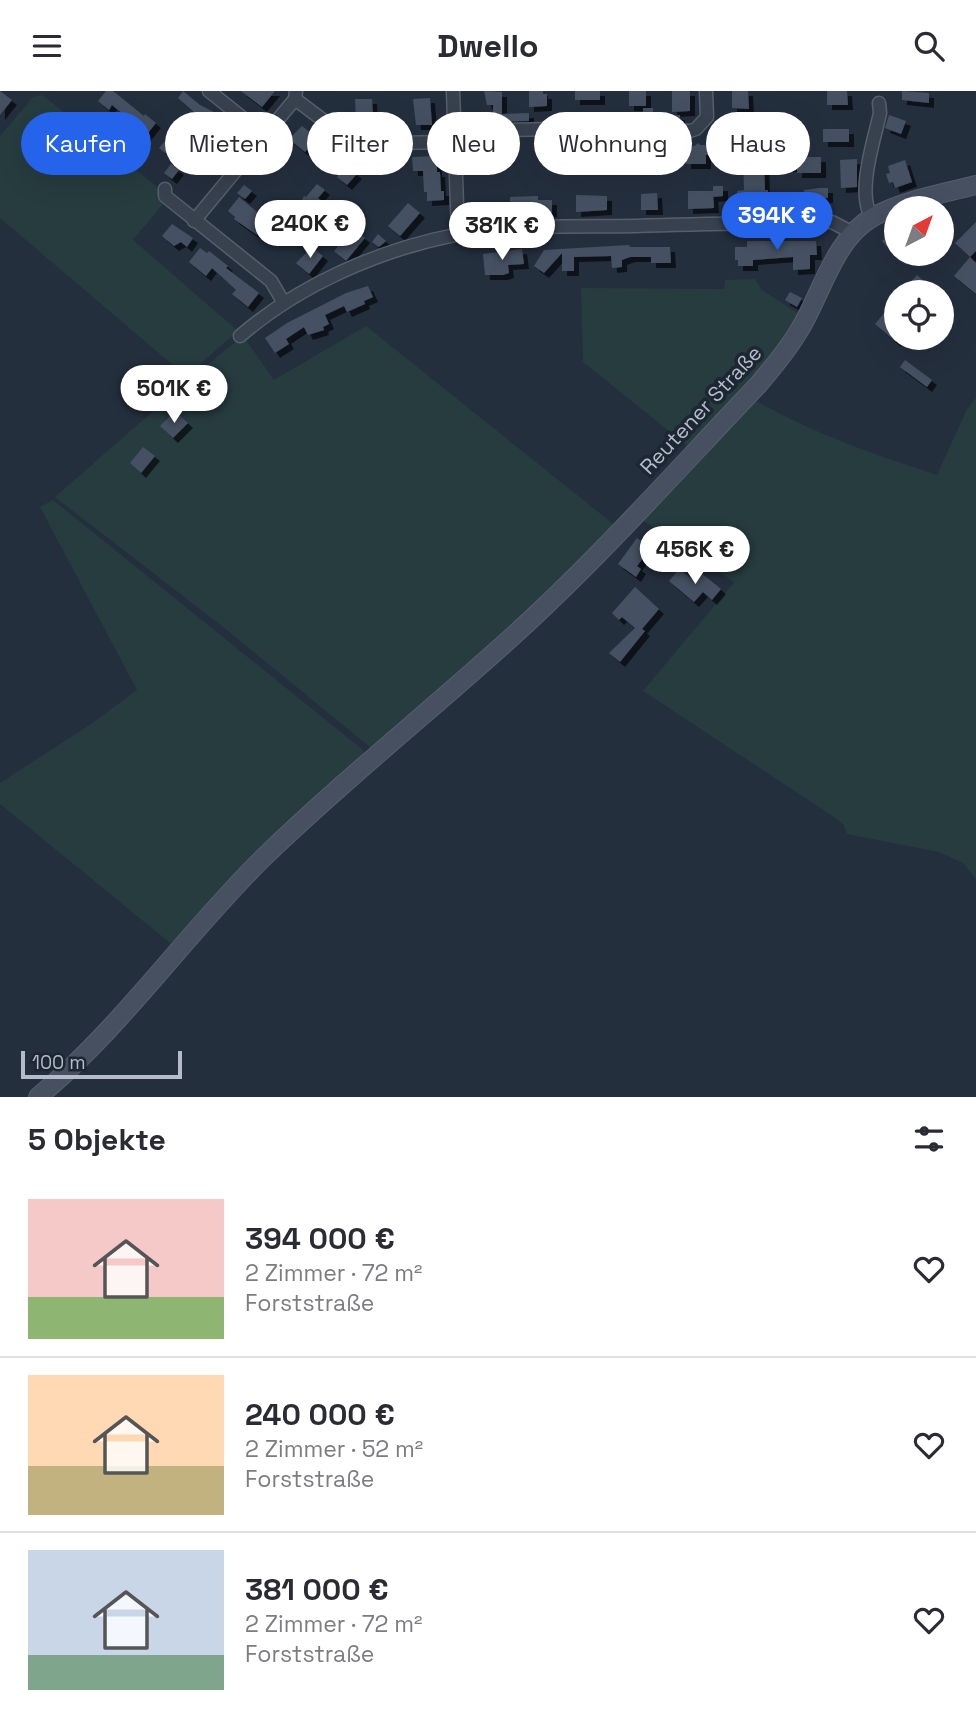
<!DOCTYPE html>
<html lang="de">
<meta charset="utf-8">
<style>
body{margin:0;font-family:"Space Grotesk",sans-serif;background:#f7f7f7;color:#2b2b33;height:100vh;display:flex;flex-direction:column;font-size:26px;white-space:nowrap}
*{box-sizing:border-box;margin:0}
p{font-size:23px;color:#7c7c81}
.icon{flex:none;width:38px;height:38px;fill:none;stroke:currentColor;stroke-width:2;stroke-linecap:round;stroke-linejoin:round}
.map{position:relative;height:1006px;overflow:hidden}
.drawer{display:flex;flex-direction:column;background:#fff;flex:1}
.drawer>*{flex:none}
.hud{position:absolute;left:21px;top:21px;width:934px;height:63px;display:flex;gap:14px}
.needle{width:46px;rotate:41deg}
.tools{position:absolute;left:884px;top:105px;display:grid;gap:14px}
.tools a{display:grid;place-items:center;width:70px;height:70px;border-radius:50%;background:#fff;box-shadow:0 7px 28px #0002;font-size:35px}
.scale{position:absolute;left:21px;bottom:18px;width:161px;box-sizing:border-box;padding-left:7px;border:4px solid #b4bcc9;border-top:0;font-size:19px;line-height:24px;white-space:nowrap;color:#b4bcc9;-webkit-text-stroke:5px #1d2633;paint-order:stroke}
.price{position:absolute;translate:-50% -60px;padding:0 16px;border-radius:24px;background:#fff;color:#222;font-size:23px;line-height:46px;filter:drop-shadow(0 2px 4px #0008)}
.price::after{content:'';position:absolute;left:50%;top:42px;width:21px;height:16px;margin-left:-10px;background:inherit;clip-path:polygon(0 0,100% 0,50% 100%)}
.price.on{background:#2563eb;color:#fff}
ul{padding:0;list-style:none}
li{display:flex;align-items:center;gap:21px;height:175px;padding:0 28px}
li+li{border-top:2px solid #e1e1e2}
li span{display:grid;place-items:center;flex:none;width:196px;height:140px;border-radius:0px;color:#555}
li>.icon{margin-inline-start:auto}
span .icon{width:84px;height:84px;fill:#fffc;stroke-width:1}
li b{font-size:30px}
h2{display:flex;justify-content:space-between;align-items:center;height:84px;padding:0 28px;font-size:30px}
.tag{padding:0 24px;border-radius:32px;background:#fff;box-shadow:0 7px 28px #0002;font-size:24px;line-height:63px}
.tag.on{background:#2563eb;color:#fff}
header{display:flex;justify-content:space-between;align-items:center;height:91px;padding:0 28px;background:#fff;font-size:32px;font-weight:700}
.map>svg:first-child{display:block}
.green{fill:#263c3f}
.building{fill:#455162;filter:url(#shadow)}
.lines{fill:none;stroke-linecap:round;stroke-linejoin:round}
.street-casing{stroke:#565f6c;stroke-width:15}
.secondary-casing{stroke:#565f6c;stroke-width:20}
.street{stroke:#38414e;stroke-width:12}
.secondary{stroke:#465061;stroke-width:18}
.labels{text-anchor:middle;stroke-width:7;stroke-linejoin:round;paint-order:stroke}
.street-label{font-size:21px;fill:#b4bcc9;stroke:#1d2633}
</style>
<header><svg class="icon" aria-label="menu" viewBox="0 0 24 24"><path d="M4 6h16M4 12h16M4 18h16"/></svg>Dwello<svg class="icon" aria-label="search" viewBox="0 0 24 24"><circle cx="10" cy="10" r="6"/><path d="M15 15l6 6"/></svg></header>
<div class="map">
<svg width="976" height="1006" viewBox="0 0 976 1006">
<defs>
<filter id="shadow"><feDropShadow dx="5" dy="5" stdDeviation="0" flood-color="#0009"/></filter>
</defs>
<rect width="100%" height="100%" fill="#242f3e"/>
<g class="green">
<path d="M42,4L161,99L156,106L163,113L133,149L238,240L186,285L0,127V45L33,6Z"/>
<path d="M755,188L762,199L802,225L792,243L690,357L583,271L581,197L724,198L725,189Z"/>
<path d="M366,235L617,436L533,519L377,657L370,656L223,536L55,406L190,288L243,245L274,289Z"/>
<path d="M751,307C810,341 872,363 937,384L967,318L976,307V788L963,772L939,761L847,743L843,733L831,724L643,600L734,491L638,426Z"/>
<path d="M53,409L363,659L364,668L175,856L0,713V692L91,633L137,599L40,416Z"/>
</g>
<g class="building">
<path d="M0,0L12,9L0,24Z"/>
<path d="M106,0H113L144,25L145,23L156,32L144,47L132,37L135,33L112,14L109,19L98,10Z"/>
<path d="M183,0L200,14L222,25L229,31L227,34L244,47L234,59L218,46L221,41L208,31L201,39L189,29L195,22L178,7Z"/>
<path d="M241,0H275L262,16Z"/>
<path d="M484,0L502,1V23L529,22V30L493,31V14H487Z"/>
<path d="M529,0H543V3H547V15L529,16Z"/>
<rect x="575" y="0" width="25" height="9"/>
<rect x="629" y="0" width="17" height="15"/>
<path d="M672,0H690V20L672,21Z"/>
<path d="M732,0H748L749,18L732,17Z"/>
<path d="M827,0H847L848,14H827Z"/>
<path d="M902,0L929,2V12L902,9Z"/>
<path d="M430,7L432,34H416L413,8Z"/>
<path d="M355,8H372L373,26L356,27Z"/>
<path d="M643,17H653V27L643,28Z"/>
<path d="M680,24V31H666V25Z"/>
<path d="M889,24L906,30L901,43L885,37Z"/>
<path d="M302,35L317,47L305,61L289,48Z"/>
<rect x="823" y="38" width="26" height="13"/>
<path d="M171,43L184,53L173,68L159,57Z"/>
<path d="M319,47L338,62L341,59L352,68L355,72L350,78L357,83L347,94L337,86L339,83L329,74L332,70L314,55Z"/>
<path d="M580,51V54L591,53L592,75H583V69H560V63L557,61L560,57V52Z"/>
<path d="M644,52L673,55H694L698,52L700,54H716V64H706V73H686V67H660V70H651V67H644Z"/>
<path d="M785,53H798L799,66H821V82H797V76H767V67L786,66Z"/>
<path d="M437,65V81H440L441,100H444V109L427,110V101H424L423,80H413L412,66Z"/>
<path d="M857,68V96L841,97L840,69Z"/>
<path d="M743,69H764L765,99H768V110H755L756,121H737V100L744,99Z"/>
<path d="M905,69L912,91L895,97L893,91L889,92L886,83L890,82L888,75Z"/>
<path d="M171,73L179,79L172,88L164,82Z"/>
<path d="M317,93L325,99L318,107L329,116L318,129L314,125L311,128L296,120L304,105L306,106Z"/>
<path d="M244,94L252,100L245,108L237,102Z"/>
<path d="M713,95H723V105L713,106V102L714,117L688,118V100H713Z"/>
<path d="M819,97H828V107H819V119L802,120L804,99Z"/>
<path d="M657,102L658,119H641V103Z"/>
<path d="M576,104L607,105V119L576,121Z"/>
<path d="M538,105V109H552V121L510,126V106Z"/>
<path d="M239,106L268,130L257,144L234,128L235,126L228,120Z"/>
<path d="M408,112L420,122L400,145L388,135Z"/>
<path d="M278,121L287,128L280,136L272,129Z"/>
<path d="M976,131V160L970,166L955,152Z"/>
<path d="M172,133L193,147L187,156L181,151L174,155L162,145Z"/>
<path d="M353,137L365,147L346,170L334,160Z"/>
<path d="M896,138V154L890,159L882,150Z"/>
<path d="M378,143L386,150L379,156L372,151Z"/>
<path d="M747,150H816L817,164H810V178L793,179V166L753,169V175H738V169H735V156H747Z"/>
<path d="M629,154L630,156H670L671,172H651V166H630L622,169V176L612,177L611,165L574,166V180H562V162L544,182L534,175L544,159Z"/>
<path d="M312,156L323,165L309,183L296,172Z"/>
<path d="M200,157L207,162L209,160L228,175L226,177L259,202L248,216L232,203L236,199L212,177L206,185L189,171Z"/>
<path d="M522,158L524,173L508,174L509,182L503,184H485L483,163Z"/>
<path d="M970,166L976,172V203L954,185Z"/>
<path d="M917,184L937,201H902Z"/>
<path d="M368,195L373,206L364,210L365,213L347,221L344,215L325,224L329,233L323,236L324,239L308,244L304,236L286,248L289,253L275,262L265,247L287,232L346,202Z"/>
<path d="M790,201L802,207L797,216L785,209Z"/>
<path d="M896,208V251L875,233Z"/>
<path d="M905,269L932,289L927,296L900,276Z"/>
<path d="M175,320L188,332L173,347L160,335Z"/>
<path d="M143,356L155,365L141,382L130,372Z"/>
<path d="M637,447L651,457L637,475L641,478L636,486L618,473Z"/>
<path d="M679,478L693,489L700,481L721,498L712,509L703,501L694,511L669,490Z"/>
<path d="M635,496L659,518L642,538L645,540L620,571L609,562L635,537L622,526L619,529L612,522Z"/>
</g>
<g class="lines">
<defs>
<g id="street">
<path d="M209,0L264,44"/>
<path d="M453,0L458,143"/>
<path d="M295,8L344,45H386L399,52L440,51L471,40L554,38L690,40L696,38L707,26L706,0"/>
<path d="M165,98V105L271,190L284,212"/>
<path d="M872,127C856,102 874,50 880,22L879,12"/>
<path d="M194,130L295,8L296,0"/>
<path d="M240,245C299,194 379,159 455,144C513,133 576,136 635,135C701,133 767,132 832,131L853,142"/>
</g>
<path id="secondary" d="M38,1006C122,936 185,844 262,768C339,693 423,626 503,554C593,474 674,382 758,294C773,276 788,259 800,238C822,202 834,148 873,126C904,109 942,103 976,94"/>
</defs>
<use href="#street" class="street-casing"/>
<use href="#secondary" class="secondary-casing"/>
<use href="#street" class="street"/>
<use href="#secondary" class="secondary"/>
</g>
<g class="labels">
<g class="street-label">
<text transform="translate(701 319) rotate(-47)" y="7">Reutener Straße</text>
</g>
</g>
</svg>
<div class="tools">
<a><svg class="needle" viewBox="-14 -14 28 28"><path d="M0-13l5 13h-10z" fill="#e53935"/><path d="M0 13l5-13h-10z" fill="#7c7c81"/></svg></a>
<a><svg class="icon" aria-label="locate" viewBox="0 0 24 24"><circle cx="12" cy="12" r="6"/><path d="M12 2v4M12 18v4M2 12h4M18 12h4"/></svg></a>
</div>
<div class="scale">100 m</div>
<b class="price on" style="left:777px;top:161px">394K €</b>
<b class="price" style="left:310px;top:169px">240K €</b>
<b class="price" style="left:502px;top:171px">381K €</b>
<b class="price" style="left:174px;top:334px">501K €</b>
<b class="price" style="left:695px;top:495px">456K €</b>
<div class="hud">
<a class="tag on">Kaufen</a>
<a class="tag">Mieten</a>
<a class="tag">Filter</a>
<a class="tag">Neu</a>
<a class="tag">Wohnung</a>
<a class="tag">Haus</a>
</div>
</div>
<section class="drawer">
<h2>5 Objekte<svg class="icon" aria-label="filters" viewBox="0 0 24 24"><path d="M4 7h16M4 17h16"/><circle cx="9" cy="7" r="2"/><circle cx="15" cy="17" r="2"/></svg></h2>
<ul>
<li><span style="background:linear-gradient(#f6c9c9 70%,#8fb573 0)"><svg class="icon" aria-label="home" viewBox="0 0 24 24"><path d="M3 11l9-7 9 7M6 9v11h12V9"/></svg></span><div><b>394 000 €</b><p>2 Zimmer · 72 m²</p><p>Forststraße</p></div><svg class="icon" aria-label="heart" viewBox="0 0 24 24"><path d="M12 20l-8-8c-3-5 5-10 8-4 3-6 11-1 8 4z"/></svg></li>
<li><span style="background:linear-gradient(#ffd9b3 65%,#c2b280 0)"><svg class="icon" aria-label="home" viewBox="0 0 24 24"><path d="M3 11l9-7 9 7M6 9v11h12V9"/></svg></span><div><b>240 000 €</b><p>2 Zimmer · 52 m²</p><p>Forststraße</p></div><svg class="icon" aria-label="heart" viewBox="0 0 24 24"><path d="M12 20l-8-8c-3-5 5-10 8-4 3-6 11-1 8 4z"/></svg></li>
<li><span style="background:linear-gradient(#c9d6e8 75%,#7fa58c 0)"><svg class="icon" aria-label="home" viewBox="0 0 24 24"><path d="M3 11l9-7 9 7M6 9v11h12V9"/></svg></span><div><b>381 000 €</b><p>2 Zimmer · 72 m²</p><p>Forststraße</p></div><svg class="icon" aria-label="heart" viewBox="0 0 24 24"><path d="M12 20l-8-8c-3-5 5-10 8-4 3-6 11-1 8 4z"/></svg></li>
</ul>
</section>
